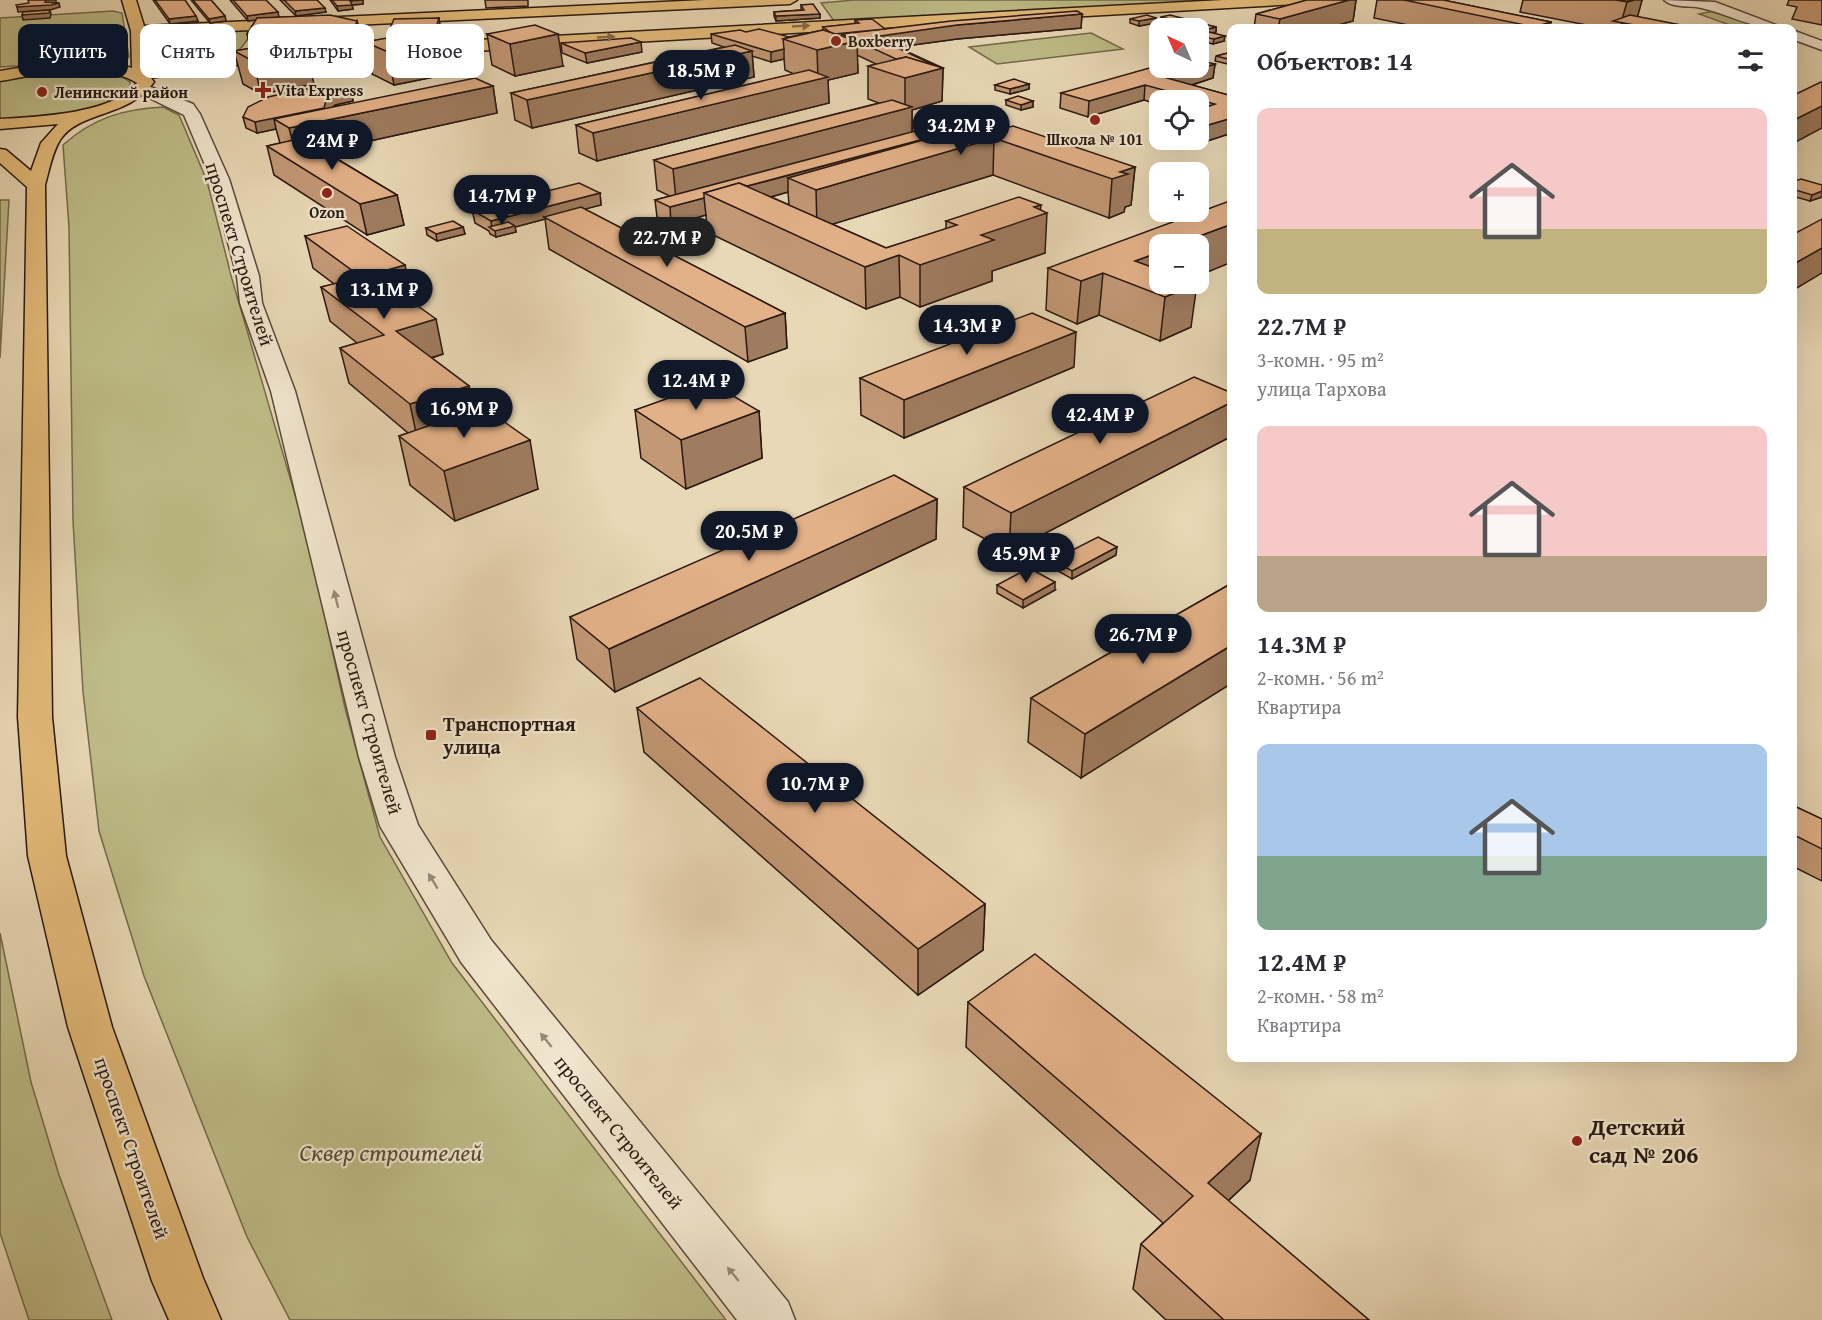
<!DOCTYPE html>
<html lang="ru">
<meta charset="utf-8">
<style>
body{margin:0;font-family:"Gentium Book Plus",serif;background:#f2f2f3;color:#2b2b33;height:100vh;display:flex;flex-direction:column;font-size:22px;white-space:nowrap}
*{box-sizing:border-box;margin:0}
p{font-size:20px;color:#7c7c81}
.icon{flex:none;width:33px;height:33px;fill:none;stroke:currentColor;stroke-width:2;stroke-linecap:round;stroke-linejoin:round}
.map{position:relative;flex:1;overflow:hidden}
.panel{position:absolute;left:1227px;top:24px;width:570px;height:1038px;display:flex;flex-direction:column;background:#fff;border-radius:12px;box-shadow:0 6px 24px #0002}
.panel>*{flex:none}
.banner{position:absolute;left:18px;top:24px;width:570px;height:54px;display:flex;gap:12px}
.needle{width:39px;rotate:316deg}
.controls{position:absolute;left:1149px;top:18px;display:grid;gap:12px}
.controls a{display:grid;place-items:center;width:60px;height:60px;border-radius:12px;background:#fff;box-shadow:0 6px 24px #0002;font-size:30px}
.price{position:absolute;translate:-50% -51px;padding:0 14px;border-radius:21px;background:#111827;color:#fff;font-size:20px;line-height:39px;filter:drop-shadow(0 2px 3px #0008)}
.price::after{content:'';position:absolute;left:50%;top:36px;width:18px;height:14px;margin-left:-9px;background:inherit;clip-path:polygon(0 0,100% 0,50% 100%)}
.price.active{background:#222;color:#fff}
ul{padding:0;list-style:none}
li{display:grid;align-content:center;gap:12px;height:318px;padding:0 30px}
li span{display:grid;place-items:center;height:186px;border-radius:12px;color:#555}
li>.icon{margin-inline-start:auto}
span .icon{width:108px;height:108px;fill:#fffc;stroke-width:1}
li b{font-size:26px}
h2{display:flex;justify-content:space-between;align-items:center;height:72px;padding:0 30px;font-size:26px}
.pill{padding:0 21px;border-radius:12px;background:#fff;box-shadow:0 6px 24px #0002;font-size:21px;line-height:54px}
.pill.active{background:#111827;color:#fff}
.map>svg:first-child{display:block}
.green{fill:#bebc88;stroke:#746a4c;stroke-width:1.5}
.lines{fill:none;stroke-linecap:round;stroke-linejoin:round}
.minor-casing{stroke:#594839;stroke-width:3}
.major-casing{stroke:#291810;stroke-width:3}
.minor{fill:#f1e6cf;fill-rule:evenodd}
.major{fill:#e4bc7a;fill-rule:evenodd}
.wall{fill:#c39875;stroke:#291810;stroke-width:1.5;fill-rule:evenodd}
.shaded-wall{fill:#9f7c5f;stroke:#291810;stroke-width:1.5}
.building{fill:#e3b188;stroke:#291810;stroke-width:1.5}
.oneway{fill:#866a45}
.oneway2{fill:#978979}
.poi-dot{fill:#8f2418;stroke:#f1e6cf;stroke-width:2}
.labels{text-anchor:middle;stroke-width:4.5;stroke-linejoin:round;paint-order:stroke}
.far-poi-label{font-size:16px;font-weight:bold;fill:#291810;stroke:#f1e6cf;text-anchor:start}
.street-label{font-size:20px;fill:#291810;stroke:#f1e6cf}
.poi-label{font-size:20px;font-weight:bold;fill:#291810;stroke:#f1e6cf;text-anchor:start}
.near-poi-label{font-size:24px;font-weight:bold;fill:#291810;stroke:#f1e6cf;text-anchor:start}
.near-park-label{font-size:24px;font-style:italic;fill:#564934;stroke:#f1e6cf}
</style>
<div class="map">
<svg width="1822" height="1320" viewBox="0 0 1822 1320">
<rect width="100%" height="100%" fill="#e9d8b5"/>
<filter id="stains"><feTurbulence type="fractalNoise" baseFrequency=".00333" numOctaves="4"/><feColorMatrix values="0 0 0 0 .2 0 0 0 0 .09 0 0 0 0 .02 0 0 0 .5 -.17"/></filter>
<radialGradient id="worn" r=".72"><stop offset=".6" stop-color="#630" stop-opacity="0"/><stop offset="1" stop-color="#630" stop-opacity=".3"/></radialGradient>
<g class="green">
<path d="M854,0H1240L834,21L821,3Z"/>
<path d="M113,11L122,13L129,57L127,59L0,67V18Z"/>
<path d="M1714,11L1764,28H1738L1699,14Z"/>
<path d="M254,29C249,36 244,48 236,52C217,62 179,61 160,54V38L169,35Z"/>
<path d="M1091,33L1123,49L997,64L969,47Z"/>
<path d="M79,71L124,78L130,82V88C98,118 41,117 0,120V80L34,74Z"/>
<path d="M163,107L179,115L207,181L232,279L307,536L345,708L380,837L452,963L726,1320H290L247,1237L144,976L99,831L83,692L73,521L69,227L63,145C93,118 123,109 163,107Z"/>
<path d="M0,200H9L0,358Z"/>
<path d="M0,933L31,1082L59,1175L112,1320H29L0,1233Z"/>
</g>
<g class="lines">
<defs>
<g id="minor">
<path d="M1664,0L1715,2L1784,28C1754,31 1726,12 1696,7C1686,6 1671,7 1664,0Z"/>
<path d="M1792,30L1822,41V50L1792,39Z"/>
<path d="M143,84L193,104L200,114L229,179L259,276L262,303L295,391L395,757L418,825L491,940L788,1302L795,1320H737L461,962L380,826L359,757L271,391L240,303L237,276L211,179L184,115L137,92L135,89L137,86Z"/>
</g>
<path id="major" d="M122,0H136L144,26L705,0H797L790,4L145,35L147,70L215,56L255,52L1223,0H1304L1297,4L215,66L151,78L154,82C129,118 80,110 60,140C52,153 49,171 45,185L52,717L66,856L112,1027L203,1278L221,1320H169L152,1281L68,1027L28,856L18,717L27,187L0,163V149L6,150L31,171L41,143L58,124L0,129V119C36,117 114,114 137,83C100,59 41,74 0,81V71C43,64 89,56 132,68L131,31Z"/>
</defs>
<use href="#minor" class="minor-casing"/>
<use href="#major" class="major-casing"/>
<use href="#minor" class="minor"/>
<use href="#major" class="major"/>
</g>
<g class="wall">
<path d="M153,0H185L198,21L170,24Z"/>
<path d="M191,0H211L225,16L226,21L210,23Z"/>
<path d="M230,0H266L279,17L357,21L360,34L357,43L294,46L314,84L261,94L243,84L234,51L257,47L250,48L247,34L256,20L248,21Z"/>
<path d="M280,0H317L326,12L296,16Z"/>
<path d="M330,0H363V4L352,5L353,9L338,11Z"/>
<path d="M485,0H528V6L486,8Z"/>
<path d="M1307,0H1356L1353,21L1327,28H1254L1256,14Z"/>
<path d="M1377,0H1443L1551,22L1549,28H1423L1374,18Z"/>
<path d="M1523,0H1642L1637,17L1696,28H1602L1520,12Z"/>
<path d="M1789,0H1822V25L1792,19L1797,7L1787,5Z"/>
<path d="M801,5L820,14V18L776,21L774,16V12L801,10Z"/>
<path d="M1082,14L1081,28L957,39L897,47L943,68L942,101L912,110V132L969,127L968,129L983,134L1135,167L1131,205L1125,207L1124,212L1109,218L993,175L832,224L886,248L946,229V221L1040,210L1045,253L992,271V281L920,307L900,297L866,309L707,232L706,215L671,225L657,217L655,200L670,196L657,190L654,160L879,103L868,99V66L876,64L857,55L858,73L828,80L829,103L597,161L579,153L576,125L794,74L785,70L784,59L771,62L752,56L754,77L532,128L515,120L511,93L724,47L712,43L711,34L746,32L789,37L823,30V27L855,24V20L885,29ZM788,192L789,205L771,197Z"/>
<path d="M1161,17L1216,27V32L1211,33L1224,41L1213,44L1198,40V35L1206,33L1198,31V28H1188L1161,21Z"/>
<path d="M439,18L440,27L437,40H431L438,43L444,75L394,85L372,74L365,42L395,37L392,35L391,26Z"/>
<path d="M1156,18L1155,23L1139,26L1130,23V19Z"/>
<path d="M487,34L563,66L515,76L492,65Z"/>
<path d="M561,43L642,52L587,63L562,53Z"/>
<path d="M1232,52V65L1215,61L1216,56Z"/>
<path d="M1215,64L1213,78L1192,85L1232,96V133L1192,146L1170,140H1198V100H1160V105L1144,100L1088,117L1060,108L1061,93Z"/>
<path d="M1029,84V89L1010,94L995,90V85Z"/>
<path d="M493,86L497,113L324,151L397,195L404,225L367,235L274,175L267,146L280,143L276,129L257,133L246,128L243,117L350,88L353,101L335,105L332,107Z"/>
<path d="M1006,100L1033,101V107L1021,110L1006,105Z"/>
<path d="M1792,182L1822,185V197L1810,201L1792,196Z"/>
<path d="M600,193L601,205L584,209L785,313L787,348L748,362L549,249L545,219L515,227L516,232L496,237L490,234L489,231L475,223L472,210Z"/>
<path d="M463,227L465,234L437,241L427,235L426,228Z"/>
<path d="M305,236L412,299L408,300L443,354L432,358L469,386L474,410L538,489L455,521L410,485L399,436L408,433L349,383L340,348L357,343L330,321L321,287L334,284L313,268Z"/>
<path d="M1160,244L1191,327L1160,341L1099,315L1077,324L1046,310L1048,268Z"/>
<path d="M1074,367L904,438L861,415L860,378Z"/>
<path d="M1232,393V436L1009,552L963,527L964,487Z"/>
<path d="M635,410L759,411L762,458L686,489L641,458Z"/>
<path d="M937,499L936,539L615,692L577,659L570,617Z"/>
<path d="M1116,555L1072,579L1053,568V560Z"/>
<path d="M1232,583L1081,778L1028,742L1031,698Z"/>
<path d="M997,585L1055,590L1023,608L997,593Z"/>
<path d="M637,708L985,904L983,950L918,995L644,752Z"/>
<path d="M1792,805L1822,819V881L1792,866Z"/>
<path d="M968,1002L1250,1180L1228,1201L1369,1320H1166L1133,1289L1141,1244L1163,1223L966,1047Z"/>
</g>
<g class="shaded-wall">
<path d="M46,0H56V3H59L60,7L50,10L51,14L50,18L23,20L22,15L50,10L18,12L17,7L45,2Z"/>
<path d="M363,0V4L352,5L353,9L338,11L337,6L350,1Z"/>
<path d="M1349,0H1356L1353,21L1327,28H1278L1280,19Z"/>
<path d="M1634,0H1642L1635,26L1621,23L1627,2Z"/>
<path d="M325,8L326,12L296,16L295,11Z"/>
<path d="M278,12L279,17L248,21L247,16Z"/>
<path d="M820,14V18L776,21V16Z"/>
<path d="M1082,14L1081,28L957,39L877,50L857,41L858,73L828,80L829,103L597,161L593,133L818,79L817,50L857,41L842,34V42L832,34L957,25Z"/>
<path d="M196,16L198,21L170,24L169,19Z"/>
<path d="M225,16L226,21L210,23L209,19Z"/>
<path d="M439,18L440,27L437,40L405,42L404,32Z"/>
<path d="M1156,18L1155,23L1139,26V21Z"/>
<path d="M357,21L360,34L357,43L354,29Z"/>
<path d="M1551,22L1549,28H1534V27Z"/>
<path d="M1216,27V32L1208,34V29Z"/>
<path d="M558,34L563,66L515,76L510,44Z"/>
<path d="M1225,36L1224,41L1213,44L1214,39Z"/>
<path d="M641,42L642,52L587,63L585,53Z"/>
<path d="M438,43L444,75L394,85L388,52Z"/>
<path d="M784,49V59L771,62V52Z"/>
<path d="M752,51L754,77L532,128L527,100Z"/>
<path d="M306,52L314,84L261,94L253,61Z"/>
<path d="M1215,64L1213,78L1169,92L1167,78Z"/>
<path d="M943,68L942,101L912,110V134L676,199L673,169L905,109V78Z"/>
<path d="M1029,84V89L1010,94V89Z"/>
<path d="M1145,85L1144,100L1088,117L1089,101Z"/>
<path d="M493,86L497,113L297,157L289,128Z"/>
<path d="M351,91L353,101L335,105L328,111L274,119L276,129L257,133L255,122L333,94Z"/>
<path d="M1033,101V107L1021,110V105Z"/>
<path d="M1822,106V128L1792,144V121Z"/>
<path d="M1232,118V133L1192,146V140H1198V128Z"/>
<path d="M969,127L968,143L788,178V192L735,207L711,196Z"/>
<path d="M994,138L993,175L817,229L816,190Z"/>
<path d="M1135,167L1131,205L1125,207L1124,212L1109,218L1112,179L1120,172Z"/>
<path d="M1822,191V197L1810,201L1812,195Z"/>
<path d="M600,193L601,205L547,219L544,217L545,219L515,227L516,232L496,237L495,231L492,229L491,221Z"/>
<path d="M397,195L404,225L367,235L360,204Z"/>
<path d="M704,198L706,215L671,225L670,207Z"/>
<path d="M1041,205L1040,215L1047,213L1045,253L992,271V281L920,307V265L1034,207Z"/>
<path d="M1232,224V262L1198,276V244H1178Z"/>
<path d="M463,227L465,234L437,241L436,234Z"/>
<path d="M1822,248V273L1792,291V265Z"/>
<path d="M1160,252V284L1135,261Z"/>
<path d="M899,255L900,297L866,309L865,267Z"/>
<path d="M405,265L412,299L380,307L373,274Z"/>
<path d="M1103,273L1099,315L1077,324L1081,281Z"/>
<path d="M1197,284L1191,327L1160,341L1165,297Z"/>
<path d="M785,313L787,348L748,362L745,327Z"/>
<path d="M436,319L443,354L404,366L396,331Z"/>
<path d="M1076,332L1074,367L904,438V400Z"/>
<path d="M469,386L476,422L418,442L410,404Z"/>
<path d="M1232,402V436L1009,552L1011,513Z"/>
<path d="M759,411L762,458L686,489L681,440Z"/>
<path d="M530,440L538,489L455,521L444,471Z"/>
<path d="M937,499L936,539L615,692L609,649Z"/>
<path d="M1117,547L1116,555L1072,579V571Z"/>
<path d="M1055,582V590L1023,608V600Z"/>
<path d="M1232,645V683L1081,778L1085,734Z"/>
<path d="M985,904L983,950L918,995V949Z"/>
<path d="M1261,1134L1250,1180L1198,1229L1208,1183Z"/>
</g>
<g class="building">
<path d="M28,0H46L45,2L59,3L51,5L17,7L16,5L29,3Z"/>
<path d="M155,0H185L196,16L169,19Z"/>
<path d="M193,0H211L225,16L209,19Z"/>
<path d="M233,0H266L278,12L247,16Z"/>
<path d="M284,0H317L325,8L295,11Z"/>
<path d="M332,0H356L350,1L352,5L337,6Z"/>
<path d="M1307,0H1349L1280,19L1256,14Z"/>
<path d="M1404,0H1443L1551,22L1534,27Z"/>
<path d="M1616,0H1634L1627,2Z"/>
<path d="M813,4L820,14L776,16L774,12L804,10L801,5Z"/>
<path d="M50,10L49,13L22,15L23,12Z"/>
<path d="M1077,11L1082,14L957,25L874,37L938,67L906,57L896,59L842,34L951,21Z"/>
<path d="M330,15L357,21L354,29L247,34L257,18Z"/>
<path d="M1147,15L1156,18L1139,21L1130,19Z"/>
<path d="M1170,15L1216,27L1208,29L1161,17Z"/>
<path d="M1630,15L1696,28H1650L1613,21Z"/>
<path d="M439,18L435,30L404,32L391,26L394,19Z"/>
<path d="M872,19L885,29L834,34L830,32L823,27L859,23L855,20Z"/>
<path d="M535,25L558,34L510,44L487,34Z"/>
<path d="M759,29L789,37L783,39L784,49L771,52L711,34L740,30L746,32Z"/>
<path d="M823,30L857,41L817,50L783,39Z"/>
<path d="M1209,32L1225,36L1214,39L1198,36Z"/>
<path d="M415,33L438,43L388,52L365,42Z"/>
<path d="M631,38L641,42L585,53L561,43Z"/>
<path d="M286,42L306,52L253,61L234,51Z"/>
<path d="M735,45L752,51L527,100L511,93Z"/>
<path d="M1232,52V60L1216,56Z"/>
<path d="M906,57L943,68L905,78L868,66Z"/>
<path d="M1198,60L1215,64L1167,78L1232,96V118L1198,128V110L1215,104L1145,85L1089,101L1061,93L1160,65V68H1198Z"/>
<path d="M809,70L828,77L593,133L576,125Z"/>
<path d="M475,78L493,86L289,128L274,119Z"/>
<path d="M1014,79L1029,84L1010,89L995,85Z"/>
<path d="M1821,82L1822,83V106L1792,121V96Z"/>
<path d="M350,88L351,91L333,94L326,100L324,108L255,122L243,117L248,107L268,97L304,89Z"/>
<path d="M1018,96L1033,101L1021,105L1006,100Z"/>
<path d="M892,100L912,107L673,169L654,160Z"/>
<path d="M953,121L969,127L747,186L739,183L704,193V198L670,207L655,200Z"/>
<path d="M1013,126L1135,167L1120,172L1128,174L1112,179L994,138L816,190L788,178L966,128L983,134Z"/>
<path d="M302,138L397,195L360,204L267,146Z"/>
<path d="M1801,179L1822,185V191L1812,195L1792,189V182Z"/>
<path d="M579,183L600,193L491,221L472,210Z"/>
<path d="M739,183L886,248L957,225L946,221L1019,197L1041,205L1034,207L1047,213L981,235L994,240L920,265L899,255L865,267L704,193Z"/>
<path d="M1232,200V224L1178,244H1160V252L1135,261L1160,270V284H1197L1165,297L1103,273L1081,281L1048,268Z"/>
<path d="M581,207L785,313L745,327L544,217Z"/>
<path d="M1822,219V248L1792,265V235Z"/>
<path d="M453,221L463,227L436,234L426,228Z"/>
<path d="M508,222L515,226L495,231L489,227Z"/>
<path d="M347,226L405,265L373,274L436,319L396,331L469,386L410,404L340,348L384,335L321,287L361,277L305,236Z"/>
<path d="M1032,313L1076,332L904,400L860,378Z"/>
<path d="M1194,377L1232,393V402L1011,513L964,487Z"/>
<path d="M711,383L759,411L681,440L635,410Z"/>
<path d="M483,407L530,440L444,471L399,436Z"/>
<path d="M894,475L937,499L609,649L570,617Z"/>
<path d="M1098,537L1117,547L1072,571L1053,560Z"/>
<path d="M1029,568L1055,582L1023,600L997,585Z"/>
<path d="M1232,583V645L1085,734L1031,698Z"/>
<path d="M700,678L985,904L918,949L637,708Z"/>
<path d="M1792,805L1822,819V849L1792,834Z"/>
<path d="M1035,954L1261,1134L1208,1183L1369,1320H1224L1141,1244L1193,1196L968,1002Z"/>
</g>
<defs><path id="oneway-solid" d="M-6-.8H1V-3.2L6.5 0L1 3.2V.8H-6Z" transform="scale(1.5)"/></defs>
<g class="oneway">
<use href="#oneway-solid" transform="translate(801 26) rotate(-3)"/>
<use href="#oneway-solid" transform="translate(606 37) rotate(-3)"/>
</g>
<g class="oneway2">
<use href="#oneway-solid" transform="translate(336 599) rotate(-104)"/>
<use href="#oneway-solid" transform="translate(433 881) rotate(-121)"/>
<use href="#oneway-solid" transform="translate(546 1040) rotate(-129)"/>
<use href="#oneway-solid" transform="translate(733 1274) rotate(-129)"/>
</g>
<g class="poi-dot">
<circle cx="836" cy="41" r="6"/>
<path d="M260 81h6v6h6v6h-6v6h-6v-6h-6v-6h6z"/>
<circle cx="42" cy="92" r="6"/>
<circle cx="1095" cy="120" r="6"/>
<circle cx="327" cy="193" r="6"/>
<rect x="425" y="729" width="12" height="12" rx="3"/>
<circle cx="1577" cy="1141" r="6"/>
</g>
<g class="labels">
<g class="far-poi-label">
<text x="848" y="47">Boxberry</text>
<text x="275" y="96">Vita Express</text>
<text x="54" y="98">Ленинский район</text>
<text x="1095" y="145" text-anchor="middle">Школа № 101</text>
<text x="327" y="218" text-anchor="middle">Ozon</text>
</g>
<g class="street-label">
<text transform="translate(240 254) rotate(73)" y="7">проспект Строителей</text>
<text transform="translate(370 722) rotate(74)" y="7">проспект Строителей</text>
<text transform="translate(619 1132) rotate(51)" y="7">проспект Строителей</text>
<text transform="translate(132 1148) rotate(71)" y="7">проспект Строителей</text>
</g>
<g class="poi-label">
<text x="443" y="731">Транспортная<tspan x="443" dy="23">улица</tspan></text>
</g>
<g class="near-poi-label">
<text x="1589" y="1135">Детский<tspan x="1589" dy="28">сад № 206</tspan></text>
</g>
<g class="near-park-label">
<text x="391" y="1161">Cквер cтроителей</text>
</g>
</g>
<rect width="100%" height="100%" filter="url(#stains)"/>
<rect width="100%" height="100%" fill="url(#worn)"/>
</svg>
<div class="controls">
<a><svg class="needle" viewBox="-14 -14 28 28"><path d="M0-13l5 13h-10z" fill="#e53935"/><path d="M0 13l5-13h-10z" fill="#7c7c81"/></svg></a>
<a><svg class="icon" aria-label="locate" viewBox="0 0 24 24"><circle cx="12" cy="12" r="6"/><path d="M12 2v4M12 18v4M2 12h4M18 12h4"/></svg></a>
<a>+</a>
<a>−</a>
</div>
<b class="price" style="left:701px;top:101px">18.5M ₽</b>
<b class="price" style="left:961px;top:156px">34.2M ₽</b>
<b class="price" style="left:332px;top:171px">24M ₽</b>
<b class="price" style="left:502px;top:226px">14.7M ₽</b>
<b class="price active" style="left:667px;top:268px">22.7M ₽</b>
<b class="price" style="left:384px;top:320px">13.1M ₽</b>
<b class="price" style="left:967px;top:356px">14.3M ₽</b>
<b class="price" style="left:696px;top:411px">12.4M ₽</b>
<b class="price" style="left:464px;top:439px">16.9M ₽</b>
<b class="price" style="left:1100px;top:445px">42.4M ₽</b>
<b class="price" style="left:749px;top:562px">20.5M ₽</b>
<b class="price" style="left:1026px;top:584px">45.9M ₽</b>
<b class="price" style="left:1143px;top:665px">26.7M ₽</b>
<b class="price" style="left:815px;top:814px">10.7M ₽</b>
<div class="banner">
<a class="pill active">Купить</a>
<a class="pill">Снять</a>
<a class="pill">Фильтры</a>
<a class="pill">Новое</a>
</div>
<section class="panel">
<h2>Объектов: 14<svg class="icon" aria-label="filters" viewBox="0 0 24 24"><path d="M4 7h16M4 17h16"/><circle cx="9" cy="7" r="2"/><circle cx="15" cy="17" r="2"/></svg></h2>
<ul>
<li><span style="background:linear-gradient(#f6c9c9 65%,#c2b280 0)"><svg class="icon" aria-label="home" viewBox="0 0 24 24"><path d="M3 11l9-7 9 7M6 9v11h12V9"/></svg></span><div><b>22.7M ₽</b><p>3-комн. · 95 m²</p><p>улица Тархова</p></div></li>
<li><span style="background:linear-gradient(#f6c9c9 70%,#b9a48a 0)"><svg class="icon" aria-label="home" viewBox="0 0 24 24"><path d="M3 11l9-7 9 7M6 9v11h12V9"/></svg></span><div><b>14.3M ₽</b><p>2-комн. · 56 m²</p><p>Квартира</p></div></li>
<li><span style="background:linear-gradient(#a9c7e8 60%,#7fa58c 0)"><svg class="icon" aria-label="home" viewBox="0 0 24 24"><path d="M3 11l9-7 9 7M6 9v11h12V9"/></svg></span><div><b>12.4M ₽</b><p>2-комн. · 58 m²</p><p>Квартира</p></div></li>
</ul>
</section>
</div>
